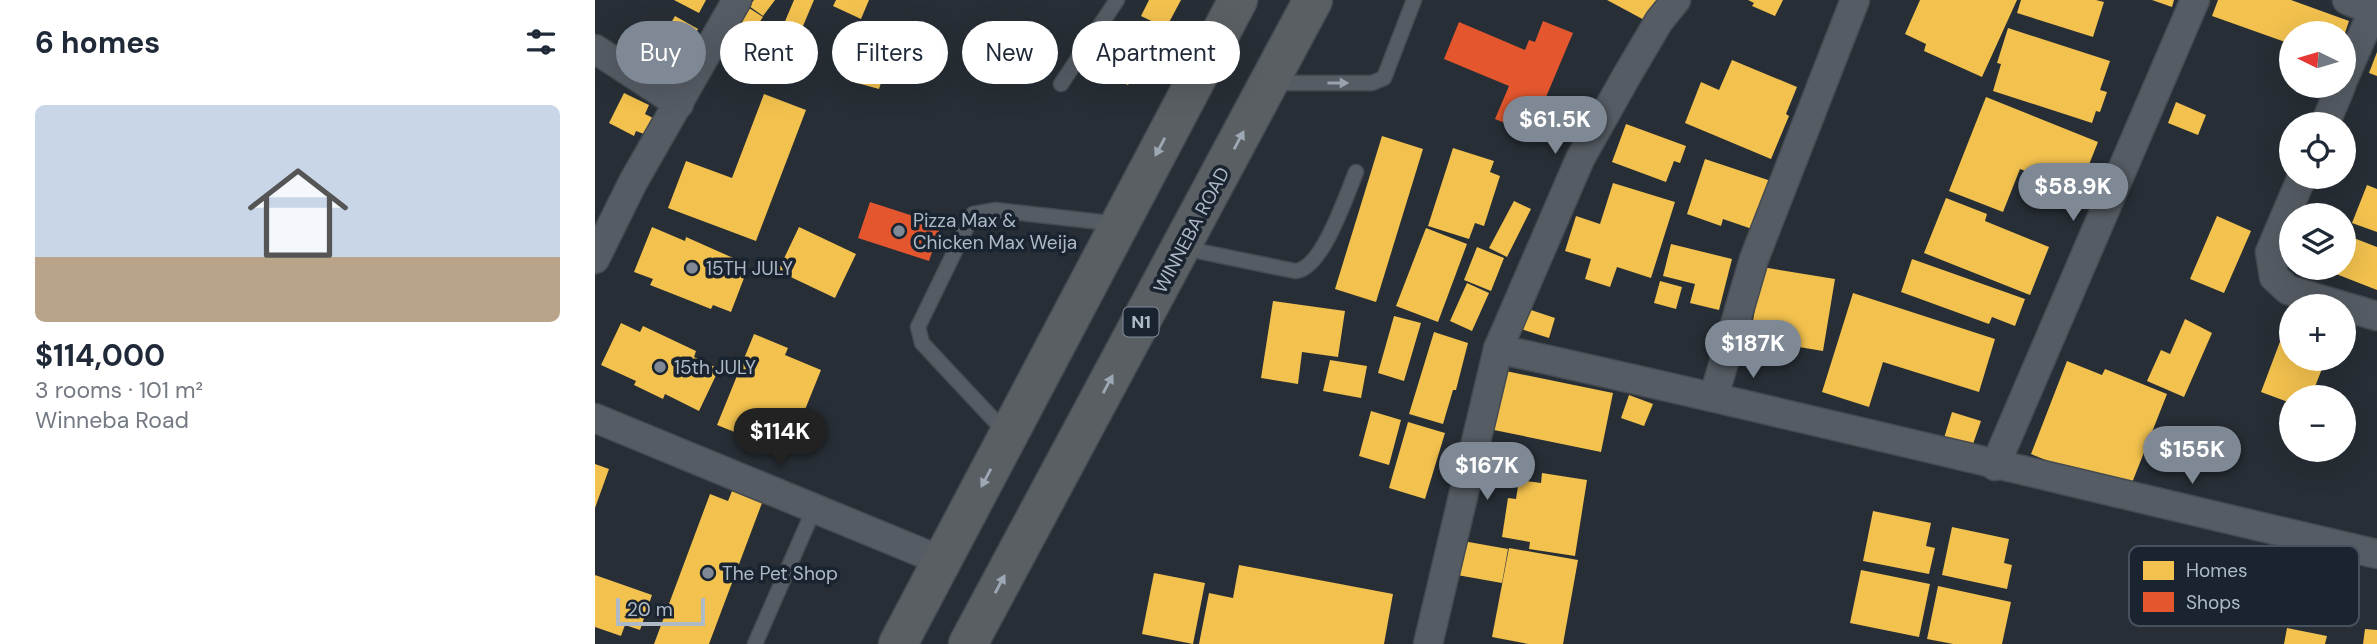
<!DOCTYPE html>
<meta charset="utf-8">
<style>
body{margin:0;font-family:"DM Sans",sans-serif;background:#f2f2f3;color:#1f2937;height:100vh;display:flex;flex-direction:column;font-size:26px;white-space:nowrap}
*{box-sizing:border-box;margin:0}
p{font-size:23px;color:#747a83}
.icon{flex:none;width:38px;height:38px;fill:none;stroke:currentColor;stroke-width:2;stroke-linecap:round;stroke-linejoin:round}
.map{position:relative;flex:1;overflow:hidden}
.side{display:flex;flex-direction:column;background:#fff;width:595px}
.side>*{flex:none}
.top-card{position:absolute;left:21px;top:21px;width:665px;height:63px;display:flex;gap:14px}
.needle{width:46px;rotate:275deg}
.buttons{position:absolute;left:1684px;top:21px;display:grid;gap:14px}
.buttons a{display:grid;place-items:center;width:77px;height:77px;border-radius:50%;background:#fff;box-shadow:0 7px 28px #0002;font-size:35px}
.scale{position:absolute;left:21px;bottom:18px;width:89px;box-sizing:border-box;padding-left:7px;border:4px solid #afbac8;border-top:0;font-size:19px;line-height:24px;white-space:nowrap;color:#afbac8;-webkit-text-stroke:5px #1a2430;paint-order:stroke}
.price{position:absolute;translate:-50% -60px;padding:0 16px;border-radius:24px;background:#7f8995;color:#fff;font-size:23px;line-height:46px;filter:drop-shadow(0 2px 4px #0008)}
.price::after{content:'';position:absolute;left:50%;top:42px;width:21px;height:16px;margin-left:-10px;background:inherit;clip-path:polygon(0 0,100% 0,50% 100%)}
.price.selected{background:#222;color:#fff}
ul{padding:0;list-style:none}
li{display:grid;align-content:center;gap:14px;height:371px;padding:0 35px}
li+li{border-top:2px solid #e0e1e3}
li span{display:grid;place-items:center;height:217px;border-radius:10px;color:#555}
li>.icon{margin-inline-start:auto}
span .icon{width:126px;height:126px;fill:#fffc;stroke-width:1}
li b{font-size:30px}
h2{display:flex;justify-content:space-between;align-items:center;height:84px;padding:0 35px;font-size:30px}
.pill{padding:0 24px;border-radius:32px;background:#fff;box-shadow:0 7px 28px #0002;font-size:24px;line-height:63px}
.pill.selected{background:#7f8995;color:#fff}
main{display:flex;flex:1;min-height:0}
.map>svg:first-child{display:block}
.homes{fill:#f2c14e}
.shops{fill:#e4572e}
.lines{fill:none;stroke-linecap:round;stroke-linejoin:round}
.service-casing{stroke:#444a50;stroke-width:17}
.minor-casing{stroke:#444a50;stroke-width:31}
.trunk-casing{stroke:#434a51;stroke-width:41}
.service{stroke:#565c64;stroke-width:14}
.minor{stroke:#565c64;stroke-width:28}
.trunk{stroke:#5a5f64;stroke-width:38}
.oneway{fill:#99a2af}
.oneway2{fill:#9ea8b4}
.poi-dot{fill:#7f8995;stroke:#1a2430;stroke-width:2.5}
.labels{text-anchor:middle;stroke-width:7;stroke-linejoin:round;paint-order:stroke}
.shield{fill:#1a2430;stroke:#828d9a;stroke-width:2}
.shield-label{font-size:18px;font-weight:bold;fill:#afbac8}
.poi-label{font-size:19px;fill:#afbac8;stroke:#1a2430;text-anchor:start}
.street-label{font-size:19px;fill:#afbac8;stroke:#1a2430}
.key{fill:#1a2430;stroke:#47515e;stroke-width:2}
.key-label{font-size:19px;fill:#afbac8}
</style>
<main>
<section class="side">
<h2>6 homes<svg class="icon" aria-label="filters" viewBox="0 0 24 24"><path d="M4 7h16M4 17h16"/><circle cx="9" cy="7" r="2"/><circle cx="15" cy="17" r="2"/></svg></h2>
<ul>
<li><span style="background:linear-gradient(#c9d6e8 70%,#b9a48a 0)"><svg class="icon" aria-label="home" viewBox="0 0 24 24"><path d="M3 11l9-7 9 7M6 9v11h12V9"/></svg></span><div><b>$114,000</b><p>3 rooms · 101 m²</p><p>Winneba Road</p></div></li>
</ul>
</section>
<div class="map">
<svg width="1782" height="644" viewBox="0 0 1782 644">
<rect width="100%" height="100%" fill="#272e35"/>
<g class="homes">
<path d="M79,0H111L104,13Z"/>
<path d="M159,0H180L168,16L154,6Z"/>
<path d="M199,0H219L194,59L177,52Z"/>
<path d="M241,0H274L266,19L238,6Z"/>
<path d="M554,0H586L571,28L546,16Z"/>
<path d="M1012,0H1065L1053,22Z"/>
<path d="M1153,0H1188L1180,16L1157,6L1159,3Z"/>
<path d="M1325,0H1422L1387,77L1329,51L1331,44L1310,34Z"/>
<path d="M1426,0H1501L1509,2L1498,37L1422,13Z"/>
<path d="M1557,0H1579L1577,7Z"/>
<path d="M1623,0H1696L1754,21L1750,33H1696V44L1617,16Z"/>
<path d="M154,8L168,17L150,43L137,34Z"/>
<path d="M80,16L103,29L70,86L47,72Z"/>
<path d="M1413,28L1515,61L1505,90L1512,92L1505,112L1501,111L1497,123L1398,91L1406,64L1402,63Z"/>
<path d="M136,36L148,45L139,58L127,50Z"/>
<path d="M39,38L55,49L45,65L28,54Z"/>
<path d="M526,47L548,58L533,85L512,74Z"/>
<path d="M1782,52V76L1774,73Z"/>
<path d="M264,54L292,64L284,89L255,81Z"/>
<path d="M1137,60L1202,87L1191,114L1194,116L1176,159L1090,123L1106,82L1124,90Z"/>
<path d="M29,93L54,105L50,114L58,118L49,134L41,131L39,136L14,123Z"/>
<path d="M169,94L211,110L161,241L73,208L91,161L137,178Z"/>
<path d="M1391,97L1503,142L1483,192L1425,169L1408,212L1354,191Z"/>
<path d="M1581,102L1611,115L1603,135L1573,123Z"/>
<path d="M1031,124L1091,146L1085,163L1079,161L1071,182L1017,162Z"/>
<path d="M787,136L828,149L781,302L740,289Z"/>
<path d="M858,148L899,161L895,172L905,176L889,226L880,223L874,239L833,226Z"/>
<path d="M1110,159L1176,181L1160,230L1128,219L1126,226L1092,214Z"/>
<path d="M1018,183L1080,202L1056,278L1022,267L1015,287L990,279L996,259L970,251L981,216L1005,224Z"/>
<path d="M1772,185L1782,189V232L1757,223Z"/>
<path d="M1351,198L1392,214L1390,221L1454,247L1435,295L1329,253Z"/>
<path d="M919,201L936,209L912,257L894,248Z"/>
<path d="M1622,216L1656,231L1629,293L1595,279Z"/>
<path d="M57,227L90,241L91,237L154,265L136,312L118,305L116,309L55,285L58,279L39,272Z"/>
<path d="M204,227L261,254L240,298L183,271Z"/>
<path d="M831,228L872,244L843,322L801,306Z"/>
<path d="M1751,235L1782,247V290L1736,272L1738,268H1748V242Z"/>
<path d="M1076,244L1137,259L1124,310L1095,303L1100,284L1068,276Z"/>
<path d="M882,247L909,258L896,291L869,280Z"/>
<path d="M1317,259L1430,299L1420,326L1397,317L1394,324L1306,292Z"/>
<path d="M1167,267L1240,279L1228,351L1204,347L1203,355L1171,350L1173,336L1156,333Z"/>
<path d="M1065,281L1087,287L1081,309L1059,303Z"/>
<path d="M872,283L894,293L877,331L855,321Z"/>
<path d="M1258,293L1400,339L1384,392L1288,362L1274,407L1227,392Z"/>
<path d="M678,301L750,311L743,357L707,352L703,384L666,378Z"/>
<path d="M930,308L960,318L954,338L923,328Z"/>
<path d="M799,316L826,323L809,381L783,373Z"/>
<path d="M1590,319L1617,333L1589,397L1552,381L1566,350L1575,354Z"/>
<path d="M26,323L45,332L48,326L101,351L99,357L124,369L104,411L70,394L68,399L39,385L41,381L6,365Z"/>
<path d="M839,332L873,343L861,390H858L848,424L814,414Z"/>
<path d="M159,334L193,348L190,355L226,370L201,432L185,426L177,447L122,425Z"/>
<path d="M1686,339L1696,343V359H1724L1730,361L1716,397H1696V403L1666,392Z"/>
<path d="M735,360L772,366L766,398L728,391Z"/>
<path d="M1472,361L1507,375L1510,369L1572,394L1533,493L1436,454Z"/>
<path d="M906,370L1018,393L1006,452L894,429Z"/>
<path d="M1034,395L1058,404L1049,426L1026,418Z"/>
<path d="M776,411L806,420L794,465L764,456Z"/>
<path d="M1357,412L1386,421L1377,447L1349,438Z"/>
<path d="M813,422L850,433L830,499L794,488Z"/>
<path d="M0,464L14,469L0,508Z"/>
<path d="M947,473L992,480L980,556L934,549L935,542L907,537L913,498L921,499L924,480L946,483Z"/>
<path d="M137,491L167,503L114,644H59L115,494L133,501Z"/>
<path d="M1278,511L1336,523L1331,546L1340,548L1334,574L1268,561Z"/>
<path d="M1357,527L1414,539L1409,563L1417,565L1412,589L1347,575Z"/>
<path d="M868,541L913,549L907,583L862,575Z"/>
<path d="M914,548L983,560L968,644H933L897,637Z"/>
<path d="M644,565L798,594L789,644H604L614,593L638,598Z"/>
<path d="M1266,570L1335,584L1324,637L1255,623Z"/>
<path d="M559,573L610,583L598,644L547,634Z"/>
<path d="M0,575L57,595L45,630L30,625L26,636L0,627Z"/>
<path d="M1343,586L1416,602L1407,644H1358L1332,639Z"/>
<path d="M1692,628L1732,636L1730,644H1689Z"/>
<path d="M1770,629L1782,630V644H1768Z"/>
</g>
<g class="shops">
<path d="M948,21L978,33L943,116L959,122L951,140L900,119L914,86L849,59L864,22L930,50L934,40L940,42Z"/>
<path d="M275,202L346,225L334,261L263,238Z"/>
</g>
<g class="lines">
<defs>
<g id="service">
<path d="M676,83H777L789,78L819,0"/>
<path d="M466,84L522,0"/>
<path d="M588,248L700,271C727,270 751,196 761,172"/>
<path d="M412,434L327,343L323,327L378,214L400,210L523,224"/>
<path d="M160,644L219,509"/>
</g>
<g id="minor">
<path d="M1752,0L1782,12"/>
<path d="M0,49L84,104"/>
<path d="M1748,80L1778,11"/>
<path d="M1730,124L1746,86"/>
<path d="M1707,177L1675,252L1679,277L1693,290L1782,316"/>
<path d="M0,259L38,182L142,0"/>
<path d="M903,349C1197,413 1489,486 1782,554"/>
<path d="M1119,396L1159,259L1260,0"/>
<path d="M0,418L347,561"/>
<path d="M1400,466L1600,0"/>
<path d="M833,644L903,349L985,159L1031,77L1064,21L1081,0"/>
</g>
<g id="trunk">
<path d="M303,644L643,0"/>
<path d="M373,644L718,0"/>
</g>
</defs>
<use href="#service" class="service-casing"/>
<use href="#minor" class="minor-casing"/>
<use href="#trunk" class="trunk-casing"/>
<use href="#service" class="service"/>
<use href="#minor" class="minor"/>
<use href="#trunk" class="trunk"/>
</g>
<defs><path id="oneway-solid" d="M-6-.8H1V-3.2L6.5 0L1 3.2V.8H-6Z" transform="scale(1.75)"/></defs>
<use class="oneway" href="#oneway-solid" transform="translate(743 83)"/>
<g class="oneway2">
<use href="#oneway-solid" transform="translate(644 140) rotate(-62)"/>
<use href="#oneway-solid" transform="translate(565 147) rotate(118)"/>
<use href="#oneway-solid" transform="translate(513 384) rotate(-62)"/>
<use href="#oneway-solid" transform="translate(391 478) rotate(118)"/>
<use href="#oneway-solid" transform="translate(405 584) rotate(-62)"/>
</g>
<g class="poi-dot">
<circle cx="304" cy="231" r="7"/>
<circle cx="97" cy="268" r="7"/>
<circle cx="65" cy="367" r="7"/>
<circle cx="113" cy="573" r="7"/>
</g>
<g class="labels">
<rect class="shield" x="528.5" y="307.5" width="35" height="29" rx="5"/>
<g class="shield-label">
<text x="546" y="328">N1</text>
</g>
<g class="poi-label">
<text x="318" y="227">Pizza Max &amp;<tspan x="318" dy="22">Chicken Max Weija</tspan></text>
<text x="111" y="275">15TH JULY</text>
<text x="79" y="374">15th JULY</text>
<text x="127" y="580">The Pet Shop</text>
</g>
<g class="street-label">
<text transform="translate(596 230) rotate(-62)" y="7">WINNEBA ROAD</text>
</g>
</g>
<rect x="1534" y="546" width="230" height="80" rx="10" class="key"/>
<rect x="1548" y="561" width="31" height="19" fill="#f2c14e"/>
<rect x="1548" y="592" width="31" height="20" fill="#e4572e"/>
<g class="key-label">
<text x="1591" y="577">Homes</text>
<text x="1591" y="609">Shops</text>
</g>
</svg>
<div class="buttons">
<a><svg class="needle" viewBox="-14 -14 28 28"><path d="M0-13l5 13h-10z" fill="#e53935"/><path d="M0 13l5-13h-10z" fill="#747a83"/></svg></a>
<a><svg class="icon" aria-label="locate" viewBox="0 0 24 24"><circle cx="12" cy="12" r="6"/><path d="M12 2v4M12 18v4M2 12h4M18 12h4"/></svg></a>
<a><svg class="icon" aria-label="layers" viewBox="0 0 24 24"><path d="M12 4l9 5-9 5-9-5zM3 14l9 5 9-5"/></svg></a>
<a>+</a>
<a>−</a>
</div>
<div class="scale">20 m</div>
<b class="price" style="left:960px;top:156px">$61.5K</b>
<b class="price" style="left:1478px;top:223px">$58.9K</b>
<b class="price" style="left:1158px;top:380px">$187K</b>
<b class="price selected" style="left:185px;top:468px">$114K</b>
<b class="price" style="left:1597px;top:486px">$155K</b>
<b class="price" style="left:892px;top:502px">$167K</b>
<div class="top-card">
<a class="pill selected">Buy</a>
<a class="pill">Rent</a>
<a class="pill">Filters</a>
<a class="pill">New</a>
<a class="pill">Apartment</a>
</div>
</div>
</main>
